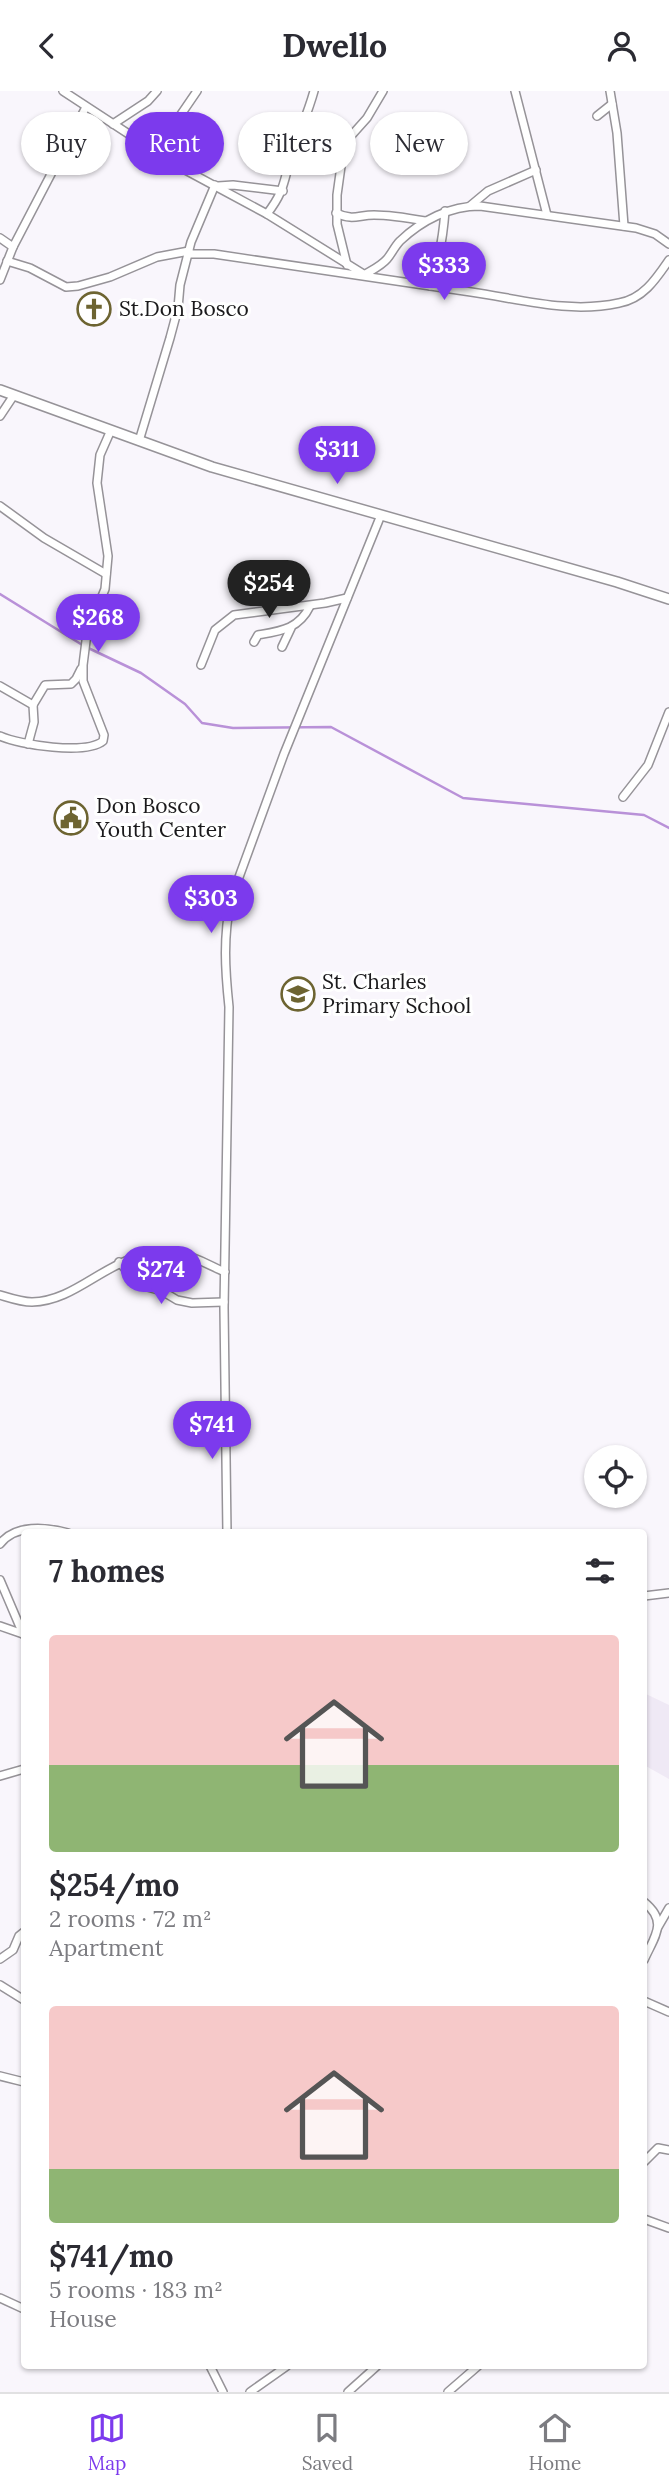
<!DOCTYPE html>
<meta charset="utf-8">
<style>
body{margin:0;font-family:Lora,serif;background:#f2f2f3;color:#2b2b33;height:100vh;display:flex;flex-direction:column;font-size:26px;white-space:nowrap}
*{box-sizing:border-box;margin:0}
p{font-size:23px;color:#7c7c81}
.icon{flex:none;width:38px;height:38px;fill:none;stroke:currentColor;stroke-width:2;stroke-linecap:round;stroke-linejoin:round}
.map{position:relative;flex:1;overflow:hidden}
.drawer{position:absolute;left:21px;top:1438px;width:626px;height:840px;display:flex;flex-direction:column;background:#fff;border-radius:7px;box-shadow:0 2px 5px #0004}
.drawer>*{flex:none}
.top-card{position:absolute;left:21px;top:21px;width:628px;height:63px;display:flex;gap:14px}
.controls{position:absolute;left:584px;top:1354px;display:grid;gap:14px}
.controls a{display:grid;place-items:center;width:63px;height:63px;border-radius:50%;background:#fff;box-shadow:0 2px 5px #0004;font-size:35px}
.price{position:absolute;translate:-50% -60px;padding:0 16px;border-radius:24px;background:#7c3aed;color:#fff;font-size:23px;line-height:46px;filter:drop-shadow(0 2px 4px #0008)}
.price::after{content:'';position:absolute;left:50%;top:42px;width:21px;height:16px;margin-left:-10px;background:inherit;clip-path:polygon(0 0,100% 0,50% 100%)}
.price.current{background:#222;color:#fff}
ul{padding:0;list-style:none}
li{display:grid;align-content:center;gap:14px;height:371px;padding:0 28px}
li span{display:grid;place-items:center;height:217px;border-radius:7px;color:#555}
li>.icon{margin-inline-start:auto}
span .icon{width:126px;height:126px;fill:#fffc;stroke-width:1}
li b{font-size:30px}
h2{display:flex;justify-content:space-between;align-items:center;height:84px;padding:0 28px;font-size:30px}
.pill{padding:0 24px;border-radius:32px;background:#fff;box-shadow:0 2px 5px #0004;font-size:24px;line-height:63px}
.pill.current{background:#7c3aed;color:#fff}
header{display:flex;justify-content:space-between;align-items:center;height:91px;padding:0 28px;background:#fff;font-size:32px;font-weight:800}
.tab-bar{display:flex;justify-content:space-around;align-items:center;height:98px;border-top:2px solid #e1e1e2;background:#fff;font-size:19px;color:#7c7c81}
.tab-bar a{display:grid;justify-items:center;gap:4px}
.tab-bar .current{color:#7c3aed}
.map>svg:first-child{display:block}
.built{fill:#efe9f5}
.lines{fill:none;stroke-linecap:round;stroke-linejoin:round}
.stream{stroke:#b991d8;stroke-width:2.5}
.minor-casing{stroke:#969398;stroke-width:10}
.tertiary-casing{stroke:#969398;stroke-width:12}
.minor{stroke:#fff;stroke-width:7}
.tertiary{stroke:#fff;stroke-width:9}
.labels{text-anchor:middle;stroke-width:6;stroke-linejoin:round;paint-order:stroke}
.poi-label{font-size:21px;fill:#1b1a1c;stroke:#fff;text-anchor:start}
</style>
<header><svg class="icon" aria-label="back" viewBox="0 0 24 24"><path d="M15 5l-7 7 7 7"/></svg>Dwello<svg class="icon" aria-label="person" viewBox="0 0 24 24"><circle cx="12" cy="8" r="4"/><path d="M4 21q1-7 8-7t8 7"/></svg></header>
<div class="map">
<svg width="669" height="2301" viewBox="0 0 669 2301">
<rect width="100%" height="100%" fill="#f9f6fc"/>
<path class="built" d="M646,1603L669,1614V1688L644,1674Z"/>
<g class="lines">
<path class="stream" d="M0,503L84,555L141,582L185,613L202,632L233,637L331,636L463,707L644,724L669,737"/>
<defs>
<g id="minor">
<path d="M63,0L176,74L267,123L365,184"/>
<path d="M515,0L547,124"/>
<path d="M610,0L617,42L624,135"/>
<path d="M597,25L612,13"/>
<path d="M113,33L148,10L157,0"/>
<path d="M156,60L197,0"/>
<path d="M218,95L233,94L283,100"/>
<path d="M470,115L488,100L536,79"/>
<path d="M336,122C353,130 358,124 374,124C391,124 408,127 425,130"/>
<path d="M267,123C286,98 283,90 292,63C299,41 308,22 314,0"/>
<path d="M0,147L13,156"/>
<path d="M188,163H214C300,176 385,188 471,201C520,208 569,223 619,212C643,208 656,188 669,169"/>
<path d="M7,170L30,177L66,196L78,195L110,186L157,166L189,160"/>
<path d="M347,174L337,133V104L342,68L350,46L367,27L383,0"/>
<path d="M364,184C372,179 381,175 387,168C392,162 395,155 400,150C422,129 450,115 480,115L636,137L655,143L669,153"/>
<path d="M0,189L13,156L86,16"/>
<path d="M430,195C439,171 443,146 445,120"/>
<path d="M0,325L14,304"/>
<path d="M139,350L170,247L178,217L180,194L191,151L215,94"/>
<path d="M0,415L44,447L106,483"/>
<path d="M254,551L258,544C281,540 299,538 310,515"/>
<path d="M282,556L291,537"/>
<path d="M201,574L215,539L234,524L325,512L347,507"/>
<path d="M0,595L33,614L34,631L28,653"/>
<path d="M33,614L45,594L71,593L76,588L81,578"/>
<path d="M0,645C20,654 86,664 103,650L104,644L83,590V574L87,542L105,498L108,465L97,392L100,364L111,339"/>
<path d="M623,706L648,674L669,621"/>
<path d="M119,1171L140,1194L162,1200L177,1209L192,1212L224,1211"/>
<path d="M0,1204C10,1207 21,1211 32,1211C84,1210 116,1152 179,1163C195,1165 210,1175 225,1181"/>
<path d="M227,1442L224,1217L229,916C225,878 223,846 231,808L284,663L381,424"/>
<path d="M0,1453C15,1433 46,1436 68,1442"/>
<path d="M0,1489L23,1543"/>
<path d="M644,1505L669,1502"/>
<path d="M0,1535L23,1543"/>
<path d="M0,1685L24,1678"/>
<path d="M644,1811C669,1831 654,1846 644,1869"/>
<path d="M658,1836L669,1817"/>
<path d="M0,1868L13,1859L19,1845L24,1841"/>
<path d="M0,1894L24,1909"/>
<path d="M644,1910L669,1921"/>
<path d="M0,1985L24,1991"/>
<path d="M644,2071L658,2057L669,2059"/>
<path d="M644,2128L669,2137"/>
<path d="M0,2207L24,2218"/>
<path d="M210,2275L223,2301"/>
<path d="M250,2301L287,2275"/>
<path d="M348,2301L377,2275"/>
<path d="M448,2301L478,2275"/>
</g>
<path id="tertiary" d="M0,299L212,376L617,491L669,508"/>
</defs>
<use href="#minor" class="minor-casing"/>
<use href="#tertiary" class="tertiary-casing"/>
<use href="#minor" class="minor"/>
<use href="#tertiary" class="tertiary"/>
</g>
<defs>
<symbol id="church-ring" viewBox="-11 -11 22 22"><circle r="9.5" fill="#fff" stroke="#6d6431" stroke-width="1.5"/><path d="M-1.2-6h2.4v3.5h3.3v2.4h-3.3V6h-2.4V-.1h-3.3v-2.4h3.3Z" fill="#6d6431"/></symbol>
<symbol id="civic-ring" viewBox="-11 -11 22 22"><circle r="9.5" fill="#fff" stroke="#6d6431" stroke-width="1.5"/><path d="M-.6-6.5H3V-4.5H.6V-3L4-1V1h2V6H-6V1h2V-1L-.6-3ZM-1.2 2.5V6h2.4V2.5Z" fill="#6d6431"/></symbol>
<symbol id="school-ring" viewBox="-11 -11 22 22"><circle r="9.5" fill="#fff" stroke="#6d6431" stroke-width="1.5"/><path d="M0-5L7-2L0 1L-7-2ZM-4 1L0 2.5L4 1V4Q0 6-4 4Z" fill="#6d6431"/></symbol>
</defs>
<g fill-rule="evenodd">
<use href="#church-ring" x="75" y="199" width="38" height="38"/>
<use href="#civic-ring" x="52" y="708" width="38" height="38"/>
<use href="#school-ring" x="279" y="884" width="38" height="38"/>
</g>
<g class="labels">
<g class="poi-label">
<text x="119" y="225">St.Don Bosco</text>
<text x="96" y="722">Don Bosco<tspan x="96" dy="24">Youth Center</tspan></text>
<text x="322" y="898">St. Charles<tspan x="322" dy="24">Primary School</tspan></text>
</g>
</g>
</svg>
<div class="controls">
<a><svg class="icon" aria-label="locate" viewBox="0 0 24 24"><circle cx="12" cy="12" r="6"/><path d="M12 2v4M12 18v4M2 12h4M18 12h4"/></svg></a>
</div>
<b class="price" style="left:444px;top:211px">$333</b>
<b class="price" style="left:337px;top:395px">$311</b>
<b class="price current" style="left:269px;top:529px">$254</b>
<b class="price" style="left:98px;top:563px">$268</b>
<b class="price" style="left:211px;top:844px">$303</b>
<b class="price" style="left:161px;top:1215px">$274</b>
<b class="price" style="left:212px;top:1370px">$741</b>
<div class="top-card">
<a class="pill">Buy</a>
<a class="pill current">Rent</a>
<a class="pill">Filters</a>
<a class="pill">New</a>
</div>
<section class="drawer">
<h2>7 homes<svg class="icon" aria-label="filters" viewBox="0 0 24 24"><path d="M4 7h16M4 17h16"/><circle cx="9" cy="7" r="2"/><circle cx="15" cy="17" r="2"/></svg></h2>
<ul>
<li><span style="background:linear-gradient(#f6c9c9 60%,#8fb573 0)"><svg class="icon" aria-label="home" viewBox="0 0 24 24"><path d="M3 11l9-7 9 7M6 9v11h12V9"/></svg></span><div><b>$254/mo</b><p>2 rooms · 72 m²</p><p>Apartment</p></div></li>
<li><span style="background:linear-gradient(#f6c9c9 75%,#8fb573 0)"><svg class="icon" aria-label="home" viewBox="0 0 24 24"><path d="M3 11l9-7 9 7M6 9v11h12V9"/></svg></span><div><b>$741/mo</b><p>5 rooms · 183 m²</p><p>House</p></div></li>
</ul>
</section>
</div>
<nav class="tab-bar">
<a class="current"><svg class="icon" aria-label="map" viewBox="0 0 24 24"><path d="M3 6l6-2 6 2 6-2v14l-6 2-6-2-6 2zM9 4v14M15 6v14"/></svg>Map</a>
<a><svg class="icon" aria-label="saved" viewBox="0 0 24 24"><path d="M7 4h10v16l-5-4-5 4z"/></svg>Saved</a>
<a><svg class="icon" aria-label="home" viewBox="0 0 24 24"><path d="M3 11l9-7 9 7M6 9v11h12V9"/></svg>Home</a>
</nav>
